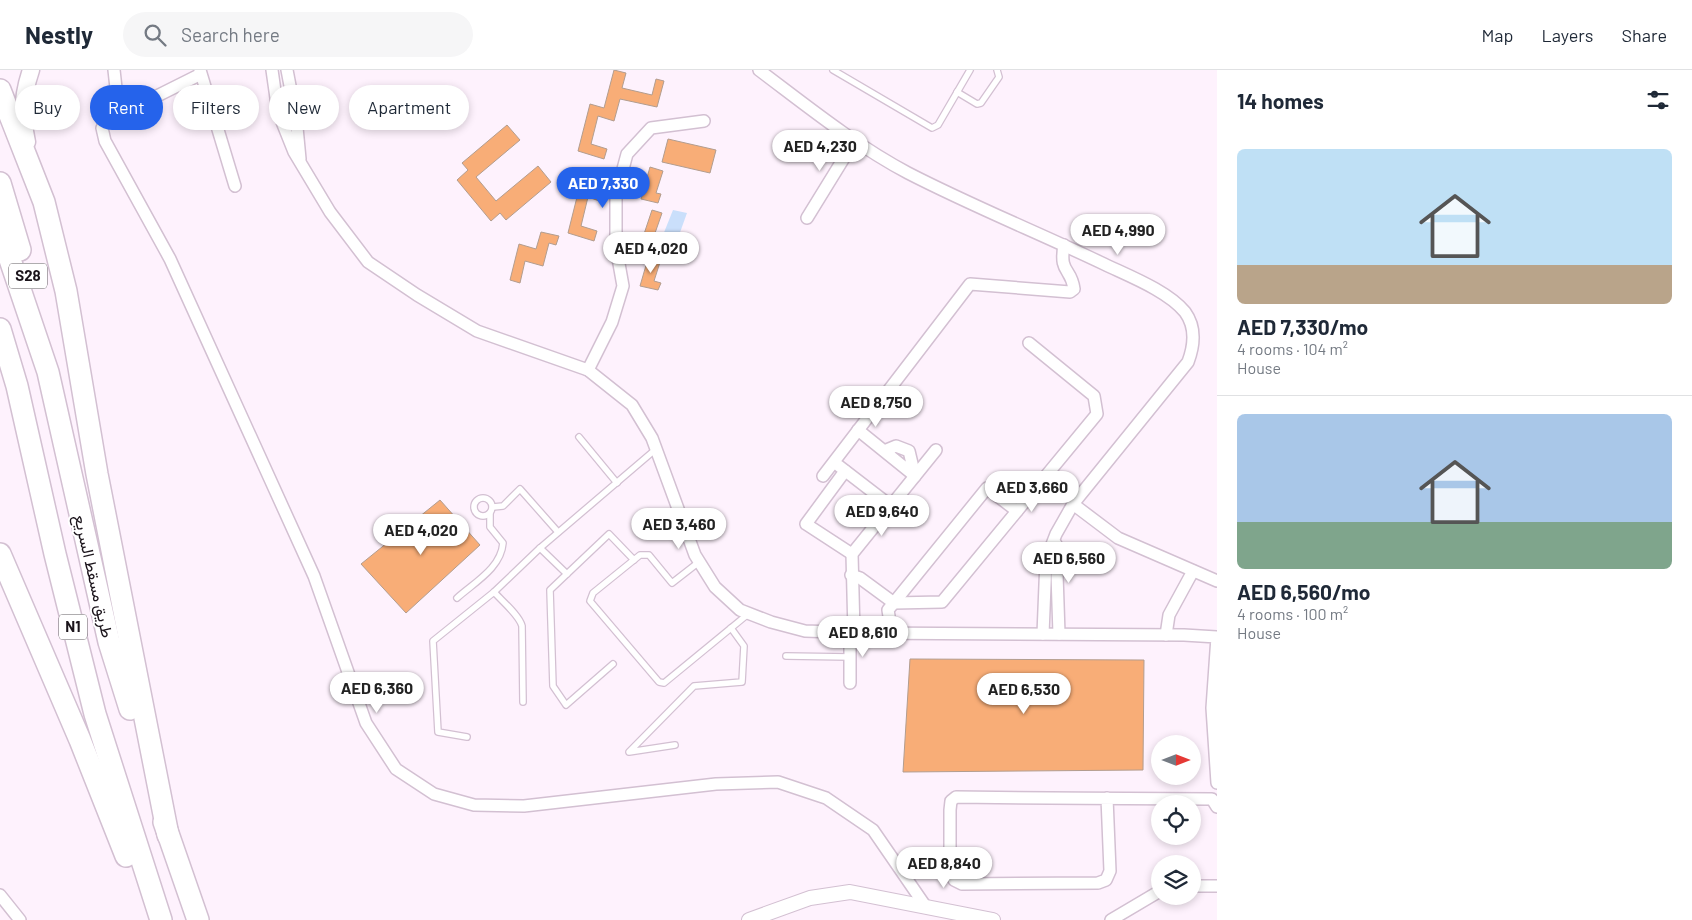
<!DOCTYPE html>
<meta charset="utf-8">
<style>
body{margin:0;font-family:Barlow,Vazirmatn,sans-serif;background:#f6f6f7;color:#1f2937;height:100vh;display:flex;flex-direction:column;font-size:19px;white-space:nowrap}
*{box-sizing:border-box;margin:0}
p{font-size:16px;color:#747a83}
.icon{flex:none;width:28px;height:28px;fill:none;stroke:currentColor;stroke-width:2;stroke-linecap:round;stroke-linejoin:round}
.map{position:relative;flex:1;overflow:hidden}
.side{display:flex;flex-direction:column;background:#fff;width:475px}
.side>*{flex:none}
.hud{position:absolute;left:15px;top:15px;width:475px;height:45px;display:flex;gap:10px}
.needle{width:32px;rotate:90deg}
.tools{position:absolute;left:1151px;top:665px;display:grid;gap:10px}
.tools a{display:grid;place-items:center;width:50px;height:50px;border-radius:50%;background:#fff;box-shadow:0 2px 8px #0003;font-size:25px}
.price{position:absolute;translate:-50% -42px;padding:0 11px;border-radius:18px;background:#fff;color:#222;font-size:16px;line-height:32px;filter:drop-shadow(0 1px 2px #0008)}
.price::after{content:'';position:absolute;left:50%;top:30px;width:15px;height:11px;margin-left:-8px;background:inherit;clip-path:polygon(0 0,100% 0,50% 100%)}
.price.active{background:#2563eb;color:#fff}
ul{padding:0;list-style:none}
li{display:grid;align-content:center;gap:10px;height:265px;padding:0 20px}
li+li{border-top:1px solid #e0e1e3}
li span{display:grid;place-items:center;height:155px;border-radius:8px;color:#555}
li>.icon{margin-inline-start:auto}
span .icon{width:90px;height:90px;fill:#fffc;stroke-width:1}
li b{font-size:21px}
h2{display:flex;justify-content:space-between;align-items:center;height:60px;padding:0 20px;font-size:21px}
.chip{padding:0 18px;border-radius:22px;background:#fff;box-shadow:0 2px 8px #0003;font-size:18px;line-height:45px}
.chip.active{background:#2563eb;color:#fff}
header{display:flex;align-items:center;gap:30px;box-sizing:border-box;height:70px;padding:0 25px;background:#fff;border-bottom:1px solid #e0e1e3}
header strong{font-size:24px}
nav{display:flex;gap:28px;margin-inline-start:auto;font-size:18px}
.search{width:350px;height:45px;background:#f6f6f7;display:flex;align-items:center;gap:12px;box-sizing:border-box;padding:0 18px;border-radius:28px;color:#747a83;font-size:19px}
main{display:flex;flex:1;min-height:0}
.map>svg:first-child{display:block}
.water{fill:#cadffb}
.building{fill:#f8ad77;stroke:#b29d8f}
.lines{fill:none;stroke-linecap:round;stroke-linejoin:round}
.service-casing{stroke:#d3c0d2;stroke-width:8}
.minor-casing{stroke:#d3c0d2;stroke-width:14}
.tertiary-casing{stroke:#d3c0d2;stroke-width:16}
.secondary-casing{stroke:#d3c0d2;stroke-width:19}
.motorway-casing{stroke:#d3c0d2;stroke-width:24}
.service{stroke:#fff;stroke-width:5.5}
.minor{stroke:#fff;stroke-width:11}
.tertiary{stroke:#fff;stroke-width:14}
.secondary{stroke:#fff;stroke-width:16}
.motorway{stroke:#fff;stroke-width:21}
.labels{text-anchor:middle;stroke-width:4;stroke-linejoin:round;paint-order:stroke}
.shield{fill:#fff;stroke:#5f5a5f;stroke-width:1}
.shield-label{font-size:15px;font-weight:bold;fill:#1b141b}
.street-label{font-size:16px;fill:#1b141b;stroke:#fff}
</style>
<header>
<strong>Nestly</strong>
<div class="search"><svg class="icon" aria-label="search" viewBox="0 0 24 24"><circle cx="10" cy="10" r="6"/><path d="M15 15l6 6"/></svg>Search here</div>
<nav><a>Map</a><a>Layers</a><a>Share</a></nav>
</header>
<main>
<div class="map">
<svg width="1217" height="850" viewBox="0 0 1217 850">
<rect width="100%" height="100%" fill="#fef2fd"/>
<path class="water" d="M673,140L687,143L678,168L663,165Z"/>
<g class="building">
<path d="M614,0L626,3L622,18L652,25L656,9L664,11L657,37L620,29L614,51L598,46L591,74L607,79L604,89L578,81L590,34L604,38Z"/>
<path d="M507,55L520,70L476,107L496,131L538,96L551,112L506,150L500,143L491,151L457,110L468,100L462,93Z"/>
<path d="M668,69L716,80L710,103L662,92Z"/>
<path d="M650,97L663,101L656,123L661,124L658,133L641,129Z"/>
<path d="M580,115L607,123L605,133L588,127L581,156L597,161L594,171L568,163Z"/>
<path d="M652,140L662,143L654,166L661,168L658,177L641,173Z"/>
<path d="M541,162L559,166L556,175L549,173L543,196L525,191L520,213L510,210L519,174L536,179Z"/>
<path d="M649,185L661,189L654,211L661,213L658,220L640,216Z"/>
<path d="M440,430L480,475L406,543L361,494Z"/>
<path d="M910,589L1144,590L1143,700L903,702Z"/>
</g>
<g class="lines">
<defs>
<g id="service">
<path d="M833,0L932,58L938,55L970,0"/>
<path d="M957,22L977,34L981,33L999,7L997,0"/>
<path d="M579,367L617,413"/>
<circle cx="483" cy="437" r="9"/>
<path d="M493,437L503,436L520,419L558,462"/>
<path d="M540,478L567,504"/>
<path d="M699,492L672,513L649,485H640L593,523L590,531L659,612L664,613L748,544"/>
<path d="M494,522C502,531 519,545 522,556L523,632"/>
<path d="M457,528C475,512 501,498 503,473L490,457V443"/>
<path d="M786,586L850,587"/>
<path d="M613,594L566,635L553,616L550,520L609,464L634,490"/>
<path d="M467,667L438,662L433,571L494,522L540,478L656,379"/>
<path d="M675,675L629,682L694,616L742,612L744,576L731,558"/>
</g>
<g id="minor">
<path d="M114,0L116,18L129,38"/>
<path d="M200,0L235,116"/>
<path d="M272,0L278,42L294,82L330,142L368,192L417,225L477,261L588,300L632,335L652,368L695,485L715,517L740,540L771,552L805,561L863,563L1184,565L1217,567L1212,638L1217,713"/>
<path d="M287,0L296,47L300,89"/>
<path d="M759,0C807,36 855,75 908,103C972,136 1039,163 1104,194C1129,206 1168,221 1185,242C1196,257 1194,276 1188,292L1073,434L1056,464L1046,490L1043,564"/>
<path d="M199,5L107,51L102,58L105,71L170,189L314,506L366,653L396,699L434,724L474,735L524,736L716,714L778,712L826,728L873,760L926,837"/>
<path d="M807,148L855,70"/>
<path d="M588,300L612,252L623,216L616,177V125L627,84L651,58L704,51"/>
<path d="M858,360L915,406L909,381L896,376L884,381"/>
<path d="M839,396L891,436"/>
<path d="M845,401L806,454L852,484"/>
<path d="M823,406L970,214L1070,222L1074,219C1071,197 1059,204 1064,175"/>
<path d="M1073,434L1118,468L1217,511"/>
<path d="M1056,474L1059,564"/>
<path d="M851,505L860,508L894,533L942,532L1097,344L1094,326L1029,273"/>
<path d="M854,563L852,484L936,380"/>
<path d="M892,564L888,540L987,418L1017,441"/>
<path d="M1166,565L1169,545L1193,501"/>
<path d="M850,613V563"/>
<path d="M1107,728L1110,801L1106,810L1098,813L962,814L954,810L950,801V740L951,731L956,727C1041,728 1127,729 1212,729L1217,737"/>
<path d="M1192,816H1217"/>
<path d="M0,825L20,850"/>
<path d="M1111,850L1160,821"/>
</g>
<path id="tertiary" d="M749,850L810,828L850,822L993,850"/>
<path id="secondary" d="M27,72C21,48 23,23 31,0"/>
<g id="motorway">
<path d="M0,20L44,132L66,221L97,404L168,765"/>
<path d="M0,113L20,180"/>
<path d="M0,160L48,302L109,572L130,639"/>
<path d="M0,259L17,316L55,484L95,644L161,850"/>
<path d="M0,484L80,670L126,786"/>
<path d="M164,752L198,850"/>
</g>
</defs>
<use href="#service" class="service-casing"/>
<use href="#minor" class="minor-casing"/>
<use href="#tertiary" class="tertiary-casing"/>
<use href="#secondary" class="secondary-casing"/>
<use href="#motorway" class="motorway-casing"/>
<use href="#service" class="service"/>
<use href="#minor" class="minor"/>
<use href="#tertiary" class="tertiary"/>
<use href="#secondary" class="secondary"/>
<use href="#motorway" class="motorway"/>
</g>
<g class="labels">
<g class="shield">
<rect x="9" y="193.5" width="38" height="25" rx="4"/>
<rect x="59" y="544.5" width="28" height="25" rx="4"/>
</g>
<g class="shield-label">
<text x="28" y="211">S28</text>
<text x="73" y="562">N1</text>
</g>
<g class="street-label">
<text transform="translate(94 506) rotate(77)" y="6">طريق مسقط السريع</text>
</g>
</g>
</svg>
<div class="tools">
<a><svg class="needle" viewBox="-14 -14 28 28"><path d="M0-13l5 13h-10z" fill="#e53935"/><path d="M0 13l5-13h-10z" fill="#747a83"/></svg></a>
<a><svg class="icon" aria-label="locate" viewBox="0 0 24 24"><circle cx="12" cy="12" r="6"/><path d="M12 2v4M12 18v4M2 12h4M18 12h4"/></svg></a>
<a><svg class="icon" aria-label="layers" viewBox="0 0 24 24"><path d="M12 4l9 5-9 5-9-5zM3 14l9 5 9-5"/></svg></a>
</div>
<b class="price" style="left:820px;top:102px">AED 4,230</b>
<b class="price active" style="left:603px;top:139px">AED 7,330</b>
<b class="price" style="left:1118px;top:186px">AED 4,990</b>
<b class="price" style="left:651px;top:204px">AED 4,020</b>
<b class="price" style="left:876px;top:358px">AED 8,750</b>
<b class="price" style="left:1032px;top:443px">AED 3,660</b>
<b class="price" style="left:882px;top:467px">AED 9,640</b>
<b class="price" style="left:679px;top:480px">AED 3,460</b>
<b class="price" style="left:421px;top:486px">AED 4,020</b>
<b class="price" style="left:1069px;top:514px">AED 6,560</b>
<b class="price" style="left:863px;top:588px">AED 8,610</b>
<b class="price" style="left:377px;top:644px">AED 6,360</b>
<b class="price" style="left:1024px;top:645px">AED 6,530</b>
<b class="price" style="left:944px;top:819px">AED 8,840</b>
<div class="hud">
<a class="chip">Buy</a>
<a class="chip active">Rent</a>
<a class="chip">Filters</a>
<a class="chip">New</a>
<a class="chip">Apartment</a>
</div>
</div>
<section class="side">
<h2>14 homes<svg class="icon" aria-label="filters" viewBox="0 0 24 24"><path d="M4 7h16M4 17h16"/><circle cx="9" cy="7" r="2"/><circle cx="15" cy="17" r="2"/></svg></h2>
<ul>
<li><span style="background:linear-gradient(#bfe0f5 75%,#b9a48a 0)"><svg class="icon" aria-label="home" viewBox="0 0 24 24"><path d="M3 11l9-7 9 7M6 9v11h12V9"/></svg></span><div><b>AED 7,330/mo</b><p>4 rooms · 104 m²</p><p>House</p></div></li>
<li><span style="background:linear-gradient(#a9c7e8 70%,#7fa58c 0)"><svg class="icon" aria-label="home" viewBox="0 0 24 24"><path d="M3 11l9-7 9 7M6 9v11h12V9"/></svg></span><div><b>AED 6,560/mo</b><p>4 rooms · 100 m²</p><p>House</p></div></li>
</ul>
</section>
</main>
